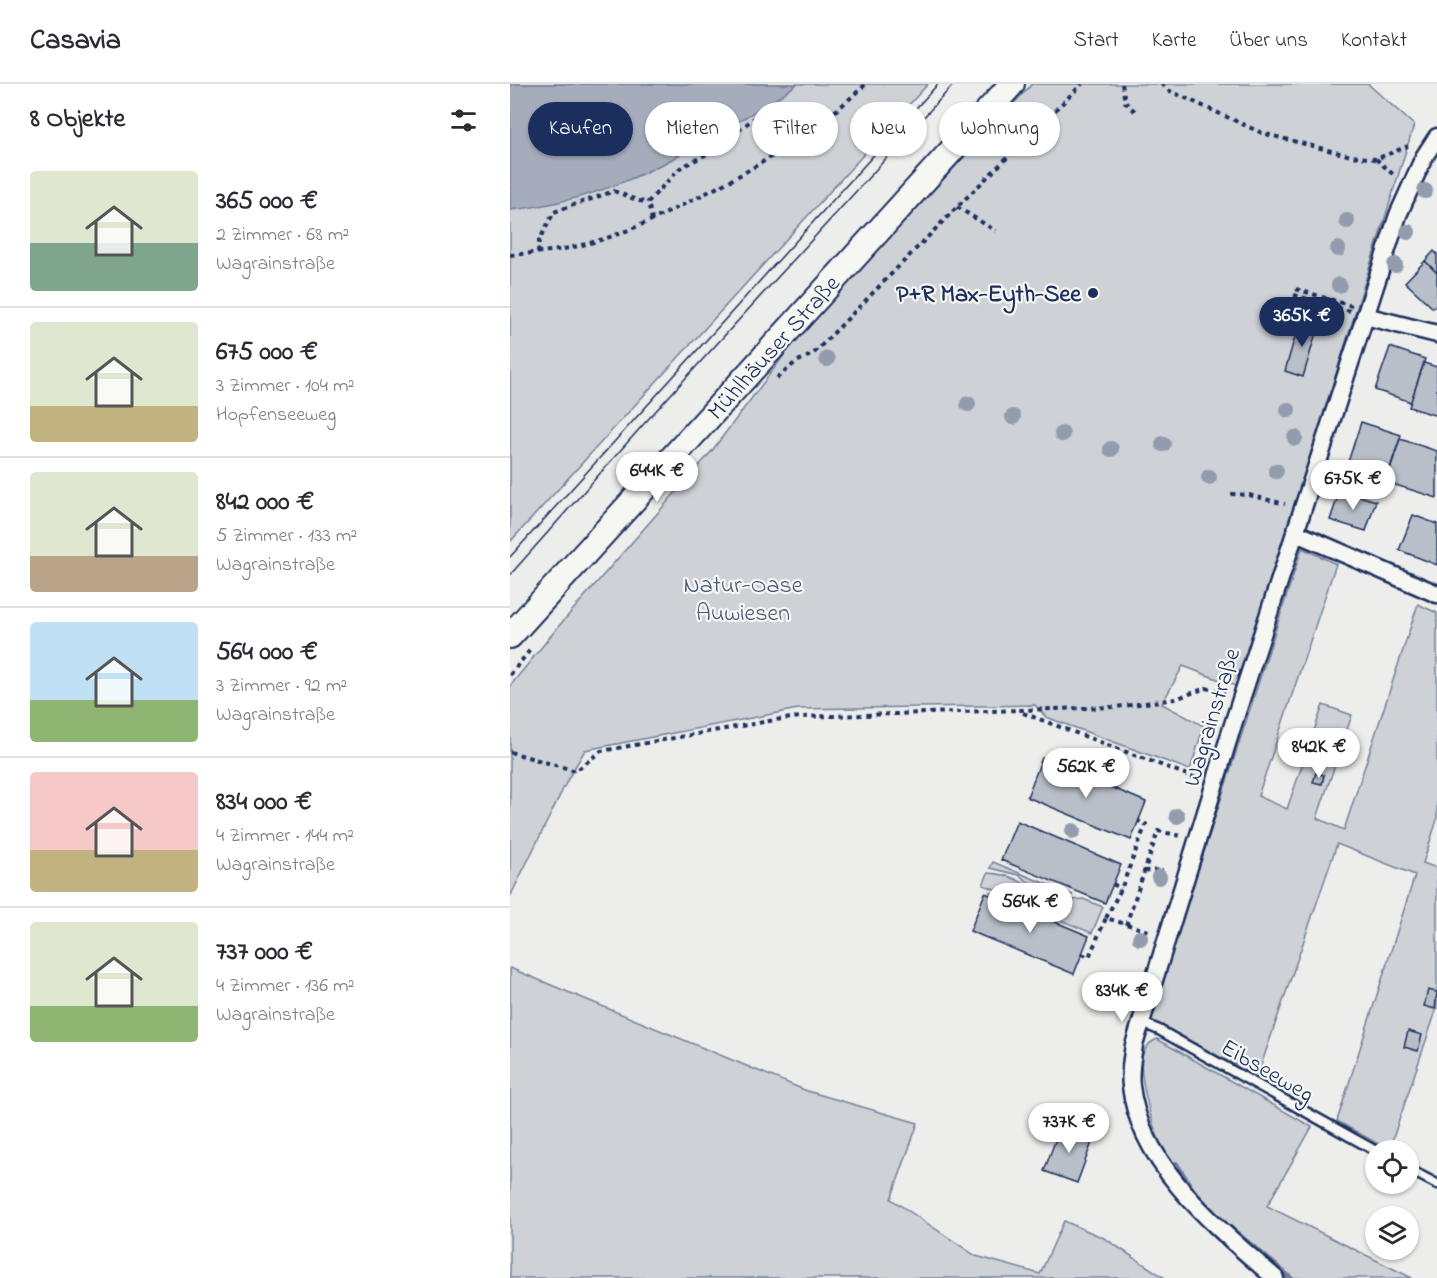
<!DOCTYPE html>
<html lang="de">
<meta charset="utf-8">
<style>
body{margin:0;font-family:"Indie Flower",sans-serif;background:#f2f2f3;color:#2b2b33;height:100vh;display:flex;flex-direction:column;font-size:22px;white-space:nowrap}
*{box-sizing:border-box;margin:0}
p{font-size:20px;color:#7c7c81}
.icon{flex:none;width:33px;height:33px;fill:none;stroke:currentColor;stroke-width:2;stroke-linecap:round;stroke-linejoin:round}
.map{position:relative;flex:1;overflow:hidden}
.sheet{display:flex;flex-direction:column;background:#fff;width:510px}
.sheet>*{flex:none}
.hud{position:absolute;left:18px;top:18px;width:570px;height:54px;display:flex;gap:12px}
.fabs{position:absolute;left:855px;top:1056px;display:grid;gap:12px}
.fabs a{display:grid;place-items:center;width:54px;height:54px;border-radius:50%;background:#fff;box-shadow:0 2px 4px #0004;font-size:30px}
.price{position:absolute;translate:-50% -51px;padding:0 14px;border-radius:21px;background:#fff;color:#222;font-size:20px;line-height:39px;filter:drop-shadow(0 2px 3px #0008)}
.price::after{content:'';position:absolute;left:50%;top:36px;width:18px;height:14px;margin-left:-9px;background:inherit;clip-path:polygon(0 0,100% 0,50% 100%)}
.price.current{background:#1b2f5e;color:#fff}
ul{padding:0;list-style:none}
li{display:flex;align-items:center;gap:18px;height:150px;padding:0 30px}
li+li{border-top:2px solid #e1e1e2}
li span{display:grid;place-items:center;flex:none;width:168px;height:120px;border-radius:6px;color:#555}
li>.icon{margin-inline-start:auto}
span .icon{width:72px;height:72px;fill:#fffc;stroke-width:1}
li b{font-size:26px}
h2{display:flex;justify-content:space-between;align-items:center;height:72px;padding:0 30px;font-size:26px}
.tag{padding:0 21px;border-radius:27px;background:#fff;box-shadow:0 2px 4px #0004;font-size:21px;line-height:54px}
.tag.current{background:#1b2f5e;color:#fff}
header{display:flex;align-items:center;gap:36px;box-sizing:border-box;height:84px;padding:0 30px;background:#fff;border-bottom:2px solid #e1e1e2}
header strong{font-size:28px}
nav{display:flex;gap:33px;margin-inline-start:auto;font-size:21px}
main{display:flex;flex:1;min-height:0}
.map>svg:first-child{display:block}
.green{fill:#ced2d7;stroke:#74809a;stroke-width:1.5}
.water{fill:#a5acbc;stroke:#6e7a96;stroke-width:1.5}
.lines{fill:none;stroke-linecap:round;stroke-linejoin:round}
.stream{stroke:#6e7a96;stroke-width:6}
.building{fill:#b9bfc8;stroke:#1b2f5e;stroke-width:1.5}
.lane-casing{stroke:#1b2f5e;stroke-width:13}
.street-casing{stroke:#1b2f5e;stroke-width:21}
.secondary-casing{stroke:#1b2f5e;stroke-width:28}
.path{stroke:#1b2f5e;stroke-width:4;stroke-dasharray:4.5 4.5;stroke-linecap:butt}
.lane{stroke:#f6f6f2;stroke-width:8}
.street{stroke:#f6f6f2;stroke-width:16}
.secondary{stroke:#f6f6f2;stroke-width:24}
.tram{stroke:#1b2f5e;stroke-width:1.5}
.tree{fill:#929cae}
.poi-dot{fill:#1b2f5e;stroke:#f6f6f2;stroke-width:2}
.labels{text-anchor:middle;stroke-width:4.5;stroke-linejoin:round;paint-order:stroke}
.poi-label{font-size:24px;font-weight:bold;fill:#1b2f5e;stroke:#f6f6f2;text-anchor:end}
.street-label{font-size:24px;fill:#1b2f5e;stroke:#f6f6f2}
.park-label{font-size:24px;fill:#48587c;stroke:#f6f6f2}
</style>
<header>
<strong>Casavia</strong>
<nav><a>Start</a><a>Karte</a><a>Über uns</a><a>Kontakt</a></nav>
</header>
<main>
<section class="sheet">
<h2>8 Objekte<svg class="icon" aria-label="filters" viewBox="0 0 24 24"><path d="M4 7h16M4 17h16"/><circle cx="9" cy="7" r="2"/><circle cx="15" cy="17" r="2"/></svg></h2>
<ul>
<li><span style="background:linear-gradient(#dfe7d0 60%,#7fa58c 0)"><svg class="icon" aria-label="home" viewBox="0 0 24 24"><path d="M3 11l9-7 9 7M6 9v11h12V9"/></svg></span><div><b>365 000 €</b><p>2 Zimmer · 68 m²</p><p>Wagrainstraße</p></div></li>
<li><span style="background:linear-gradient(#dfe7d0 70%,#c2b280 0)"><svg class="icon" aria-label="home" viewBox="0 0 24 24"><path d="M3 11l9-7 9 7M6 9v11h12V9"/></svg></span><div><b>675 000 €</b><p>3 Zimmer · 104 m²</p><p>Hopfenseeweg</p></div></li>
<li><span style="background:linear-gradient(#dfe7d0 70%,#b9a48a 0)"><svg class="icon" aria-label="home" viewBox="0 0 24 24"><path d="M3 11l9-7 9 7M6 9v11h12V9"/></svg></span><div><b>842 000 €</b><p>5 Zimmer · 133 m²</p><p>Wagrainstraße</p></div></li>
<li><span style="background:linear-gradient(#bfe0f5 65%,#8fb573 0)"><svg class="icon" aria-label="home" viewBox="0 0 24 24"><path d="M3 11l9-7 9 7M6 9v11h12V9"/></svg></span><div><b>564 000 €</b><p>3 Zimmer · 92 m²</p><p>Wagrainstraße</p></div></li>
<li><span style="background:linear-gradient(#f6c9c9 65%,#c2b280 0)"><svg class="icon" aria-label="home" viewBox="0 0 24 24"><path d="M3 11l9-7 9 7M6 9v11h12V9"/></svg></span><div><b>834 000 €</b><p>4 Zimmer · 144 m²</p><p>Wagrainstraße</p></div></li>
<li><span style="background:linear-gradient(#dfe7d0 70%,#8fb573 0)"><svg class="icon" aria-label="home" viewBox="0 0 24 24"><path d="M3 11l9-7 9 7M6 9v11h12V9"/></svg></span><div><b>737 000 €</b><p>4 Zimmer · 136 m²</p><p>Wagrainstraße</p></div></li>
</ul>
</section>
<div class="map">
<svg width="927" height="1194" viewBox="0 0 927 1194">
<rect width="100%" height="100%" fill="#edeeec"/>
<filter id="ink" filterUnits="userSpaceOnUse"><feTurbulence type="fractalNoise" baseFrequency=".0167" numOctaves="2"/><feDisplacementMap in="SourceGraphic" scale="12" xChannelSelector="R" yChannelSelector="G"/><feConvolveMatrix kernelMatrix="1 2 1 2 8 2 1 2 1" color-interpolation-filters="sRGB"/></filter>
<g filter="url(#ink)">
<g class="green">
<path d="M0,0H418L0,458Z"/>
<path d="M522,0H858L904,41L728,603L673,582L652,620L694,642L680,686L536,633L525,621L288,625L75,666L58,695L0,813V602L48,543L201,368L293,246Z"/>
<path d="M792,464L826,480L748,712L777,725L813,621L842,631L807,734L834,746L908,520L927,529V736L913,779L927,784V924L879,1066L827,1037L905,791L827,760L747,993L640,935Z"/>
<path d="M483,778L563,811L537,812L509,791L480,784Z"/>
<path d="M478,789C499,790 514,797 529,812L490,807L473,801Z"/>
<path d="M479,808L532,816L539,832Z"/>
<path d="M573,815L593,823L582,849L545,834L539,818Z"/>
<path d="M0,884L297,1007L408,1039L381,1115L466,1172L530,1190L554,1137L594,1154L655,1194H0Z"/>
<path d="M647,955L802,1043L757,1122L902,1194H775C745,1169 695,1132 673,1101C652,1070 639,1034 633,998C630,981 629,963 647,955Z"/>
</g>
<path class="water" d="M0,0H287C267,16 243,28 221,42C147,86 87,117 0,126Z"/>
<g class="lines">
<g class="stream">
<path d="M666,1080L685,1110"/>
<path d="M720,1144L780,1194"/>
</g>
</g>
<g class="building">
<path d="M924,167L927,170V189L915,177Z"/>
<path d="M915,177L927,189V220L923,224L895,198Z"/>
<path d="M790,236L808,242L793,293L775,287Z"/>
<path d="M880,263L915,275L901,318L865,306Z"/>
<path d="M914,279L927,283V332L899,323Z"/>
<path d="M851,338L891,351L878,390L838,378Z"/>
<path d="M890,355L927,367V414L876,398Z"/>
<path d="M830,406L866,417L856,447L820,436Z"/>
<path d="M903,431L927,440V481L889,466Z"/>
<path d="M532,674L636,718L621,756L517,713Z"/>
<path d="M806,689L814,691L812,700L803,698Z"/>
<path d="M507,737L611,781L595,819L491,776Z"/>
<path d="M475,809L579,852L564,890L460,847Z"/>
<path d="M918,906L927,908L925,925L914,922Z"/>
<path d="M898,947L912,951L908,967L894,963Z"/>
<path d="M551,1041L584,1053L567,1099L534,1087Z"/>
</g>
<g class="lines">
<defs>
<g id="lane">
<path d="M630,938L649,946L866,1067"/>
<path d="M898,1085L927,1100"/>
</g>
<g id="street">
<path d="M855,232L927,250"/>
<path d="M786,449L927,510"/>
<path d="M765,1194C709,1145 630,1083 621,1002C619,989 622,975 624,961L725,634L888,131L914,73L927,53"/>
</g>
<path id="secondary" d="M0,552L502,0"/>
</defs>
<use href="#lane" class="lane-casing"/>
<use href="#street" class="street-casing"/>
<use href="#secondary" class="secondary-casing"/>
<g class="path">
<path d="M612,0L615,18L627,29"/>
<path d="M651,0L658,6L752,49L841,72L866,75L898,62"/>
<path d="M866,75L885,92"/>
<path d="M447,123L486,147"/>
<path d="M142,136L138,118L170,84L199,69L247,32L273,17L305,45"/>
<path d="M28,169L29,157L44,128L104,107L129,117L138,118"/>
<path d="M0,171C24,169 49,167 72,161C110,152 148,134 182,116C246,85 304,49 356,0"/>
<path d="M786,205L842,222"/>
<path d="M784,211L840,227"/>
<path d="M267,294L286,278L303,270L447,123L572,0"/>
<path d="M721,410L739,411L775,420"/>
<path d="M0,591L20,566"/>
<path d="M513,629L688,695"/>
<path d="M0,668L66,687L91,667L265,636L290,633L606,623L665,615L696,604L715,609"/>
<path d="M634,787L653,786"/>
<path d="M603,800L611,805"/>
<path d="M596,834L611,805L636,740L628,737"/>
<path d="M616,841L648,747L671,752"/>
<path d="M572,870L579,873L596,834L642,848"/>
</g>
<use href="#lane" class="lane"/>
<use href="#street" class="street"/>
<use href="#secondary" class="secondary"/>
<g class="tram">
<path d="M0,473L428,0"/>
<path d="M0,491L132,342L444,0"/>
</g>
</g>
<g class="tree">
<circle cx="915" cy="107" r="8"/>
<circle cx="837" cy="137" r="8"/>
<circle cx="898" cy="148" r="8"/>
<circle cx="828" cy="165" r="8"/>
<circle cx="885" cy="181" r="8"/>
<circle cx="829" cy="201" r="8"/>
<circle cx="317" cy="275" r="8"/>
<circle cx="458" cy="320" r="8"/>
<circle cx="778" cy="326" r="8"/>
<circle cx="503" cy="333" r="8"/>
<circle cx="552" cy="350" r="8"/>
<circle cx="785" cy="354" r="8"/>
<circle cx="653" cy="360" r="8"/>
<circle cx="601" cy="365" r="8"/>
<circle cx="766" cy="387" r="8"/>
<circle cx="699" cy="393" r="8"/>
<circle cx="667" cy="732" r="8"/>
<circle cx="563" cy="747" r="8"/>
<circle cx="649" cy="793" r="8"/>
<circle cx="630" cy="854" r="8"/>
</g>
</g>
<circle class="poi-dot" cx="583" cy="209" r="6"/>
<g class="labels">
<g class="poi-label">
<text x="571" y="217">P+R Max-Eyth-See</text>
</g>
<g class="street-label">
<text transform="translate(263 263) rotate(-48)" y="8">Mühlhäuser Straße</text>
<text transform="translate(701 633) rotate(-73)" y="8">Wagrainstraße</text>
<text transform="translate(758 986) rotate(30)" y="8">Eibseeweg</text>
</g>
<g class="park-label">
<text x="233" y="508">Natur-Oase<tspan x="233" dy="28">Auwiesen</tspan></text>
</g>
</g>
</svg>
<div class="fabs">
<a><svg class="icon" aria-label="locate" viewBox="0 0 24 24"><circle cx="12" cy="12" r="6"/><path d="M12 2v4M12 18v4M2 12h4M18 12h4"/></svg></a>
<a><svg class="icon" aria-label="layers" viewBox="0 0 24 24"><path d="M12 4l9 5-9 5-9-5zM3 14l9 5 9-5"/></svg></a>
</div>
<b class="price current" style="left:792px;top:264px">365K €</b>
<b class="price" style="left:147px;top:419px">644K €</b>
<b class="price" style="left:843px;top:427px">675K €</b>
<b class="price" style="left:809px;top:695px">842K €</b>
<b class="price" style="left:576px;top:715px">562K €</b>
<b class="price" style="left:520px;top:850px">564K €</b>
<b class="price" style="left:612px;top:939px">834K €</b>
<b class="price" style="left:559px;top:1070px">737K €</b>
<div class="hud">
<a class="tag current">Kaufen</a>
<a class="tag">Mieten</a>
<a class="tag">Filter</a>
<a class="tag">Neu</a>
<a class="tag">Wohnung</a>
</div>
</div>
</main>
